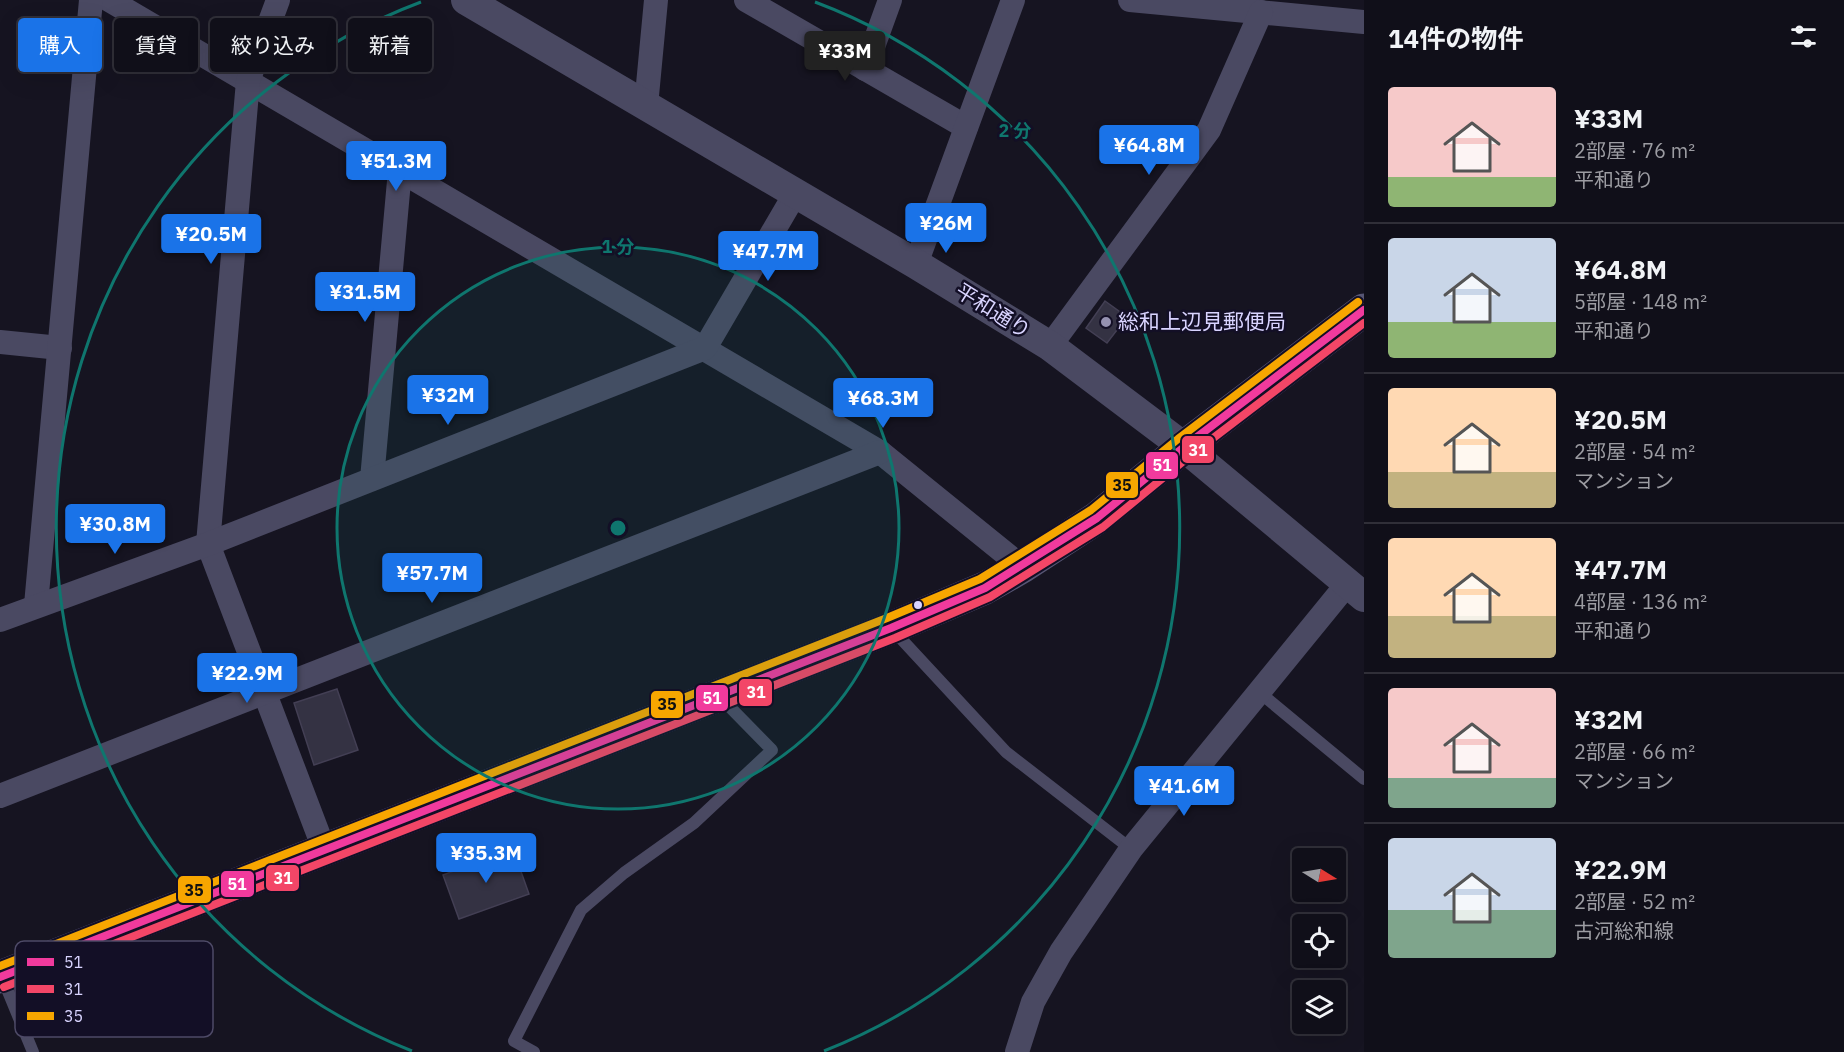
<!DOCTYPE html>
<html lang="ja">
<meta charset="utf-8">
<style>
body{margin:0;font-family:"IBM Plex Sans","Noto Sans JP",sans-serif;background:#1e1d26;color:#f1f3f6;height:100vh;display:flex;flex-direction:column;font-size:22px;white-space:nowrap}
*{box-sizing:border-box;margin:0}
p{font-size:20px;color:#9c9ca2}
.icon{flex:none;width:33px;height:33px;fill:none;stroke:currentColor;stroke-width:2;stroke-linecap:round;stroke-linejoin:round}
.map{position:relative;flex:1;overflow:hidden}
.sheet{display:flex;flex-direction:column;background:#100f19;width:480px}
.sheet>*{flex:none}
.banner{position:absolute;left:18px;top:18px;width:570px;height:54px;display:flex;gap:12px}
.needle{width:39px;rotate:101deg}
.buttons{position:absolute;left:1292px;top:848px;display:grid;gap:12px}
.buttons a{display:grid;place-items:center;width:54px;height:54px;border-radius:6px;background:#100f19;box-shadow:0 6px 24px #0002,0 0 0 2px #302f38;font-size:30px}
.price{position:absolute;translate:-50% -51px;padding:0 14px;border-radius:6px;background:#1a73e8;color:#fff;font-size:20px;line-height:39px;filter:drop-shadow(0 2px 3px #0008)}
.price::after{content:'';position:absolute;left:50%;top:36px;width:18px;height:14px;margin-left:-9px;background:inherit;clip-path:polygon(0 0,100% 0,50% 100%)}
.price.current{background:#222;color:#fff}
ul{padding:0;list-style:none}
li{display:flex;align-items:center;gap:18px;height:150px;padding:0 24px}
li+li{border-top:2px solid #302f38}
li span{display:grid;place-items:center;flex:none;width:168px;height:120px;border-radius:6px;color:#555}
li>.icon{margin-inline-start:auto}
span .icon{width:72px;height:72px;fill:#fffc;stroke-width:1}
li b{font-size:26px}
h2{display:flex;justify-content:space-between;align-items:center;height:72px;padding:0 24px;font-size:26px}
.chip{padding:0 21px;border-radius:6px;background:#100f19;box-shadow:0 6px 24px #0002,0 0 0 2px #302f38;font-size:21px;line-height:54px}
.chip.current{background:#1a73e8;color:#fff}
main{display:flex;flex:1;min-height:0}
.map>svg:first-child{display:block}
.building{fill:#343243;stroke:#433f54;stroke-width:1.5}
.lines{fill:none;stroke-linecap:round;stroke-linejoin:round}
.service{stroke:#4a4962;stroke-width:12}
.minor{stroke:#4a4962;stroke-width:24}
.tertiary{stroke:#4a4962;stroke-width:30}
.secondary{stroke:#575674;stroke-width:33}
.bus-1-casing{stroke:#130f26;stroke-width:12}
.bus-2-casing{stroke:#130f26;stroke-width:12}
.bus-3-casing{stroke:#130f26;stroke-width:12}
.bus-1{stroke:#f13a9d;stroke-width:8}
.bus-2{stroke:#f34667;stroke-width:8}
.bus-3{stroke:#f7a600;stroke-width:8}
.ring{fill:none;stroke:#0f766e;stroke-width:3}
.poi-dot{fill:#9591b1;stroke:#130f26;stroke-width:2}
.bus-dot{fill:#d9d4ff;stroke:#130f26;stroke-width:2}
.labels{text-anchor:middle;stroke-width:5;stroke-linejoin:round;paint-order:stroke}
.street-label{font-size:21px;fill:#d9d4ff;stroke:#130f26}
.poi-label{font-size:21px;fill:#d9d4ff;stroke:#130f26;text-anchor:start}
.key{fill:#130f26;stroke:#4e4a67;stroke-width:1.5}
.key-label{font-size:16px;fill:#d9d4ff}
.centre{fill:#0f766e;stroke:#130f26;stroke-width:3}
.ring-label{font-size:18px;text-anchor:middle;font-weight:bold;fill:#0f766e;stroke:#130f26;stroke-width:5;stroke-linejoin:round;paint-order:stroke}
.line-badge{stroke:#130f26;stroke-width:2}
.badge-label{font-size:16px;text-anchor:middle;font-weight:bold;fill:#fff}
.pale-badge-label{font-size:16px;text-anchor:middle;font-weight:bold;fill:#111}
</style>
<main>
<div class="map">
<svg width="1364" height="1052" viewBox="0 0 1364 1052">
<rect width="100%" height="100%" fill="#161421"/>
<g class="building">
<path d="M1105,301L1127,317L1107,343L1086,328Z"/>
<path d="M337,689L358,750L314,765L294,703Z"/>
<path d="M513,849L529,894L459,919L443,875Z"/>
</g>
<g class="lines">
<g class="service">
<path d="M892,629L1006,752L1131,849"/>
<path d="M1259,692L1364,779"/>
<path d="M2,977L33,1052"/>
<path d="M534,1052L514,1041L581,910L624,873L694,823L772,750L720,697"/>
</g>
<g class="minor">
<path d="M109,0L880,452L1022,567"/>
<path d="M278,0L248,81L208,544L324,849"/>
<path d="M746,0L966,127"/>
<path d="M1130,0L1364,22"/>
<path d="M865,69L890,0"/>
<path d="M646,106L656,0"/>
<path d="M916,264L1013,0"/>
<path d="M0,342L60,348"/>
<path d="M1050,346L1209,130L1261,12"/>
<path d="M372,479L400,170"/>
<path d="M36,605L91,0"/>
<path d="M0,620L208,544L705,348L795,194"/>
<path d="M0,796L880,452"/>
<path d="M1017,1052L1033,1002L1061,952L1131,849L1348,583"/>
</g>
<path class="tertiary" d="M466,0L916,264L1050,346L1184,447L1364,597"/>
<path class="secondary" d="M0,977L891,628L985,588L1022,567L1097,518L1184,447L1364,310"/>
<defs>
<path id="bus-1" d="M0,977L891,628L985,588L1097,518L1184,447L1364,310"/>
<path id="bus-2" d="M4,987L895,638L990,597L1103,527L1191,455L1364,323"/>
<path id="bus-3" d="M0,966L887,618L980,579L1091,510L1178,439L1358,302"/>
</defs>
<use href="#bus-1" class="bus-1-casing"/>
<use href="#bus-2" class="bus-2-casing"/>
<use href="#bus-3" class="bus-3-casing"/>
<use href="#bus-1" class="bus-1"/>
<use href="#bus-2" class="bus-2"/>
<use href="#bus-3" class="bus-3"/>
</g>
<circle cx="618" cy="528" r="281" fill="#0f766e" fill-opacity=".12"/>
<g class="ring">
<circle cx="618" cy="528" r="281"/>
<path d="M412 1051A562 562 0 0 1 421 2M815 2A562 562 0 0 1 824 1051"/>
</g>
<circle class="poi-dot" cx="1106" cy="322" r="6"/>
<circle class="bus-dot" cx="918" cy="605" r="5"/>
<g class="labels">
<g class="street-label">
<text transform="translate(993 311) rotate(32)" y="7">平和通り</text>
</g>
<g class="poi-label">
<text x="1118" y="329">総和上辺見郵便局</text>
</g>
</g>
<rect x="15" y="941" width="198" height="96" rx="9" class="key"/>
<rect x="27" y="958" width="27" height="8" fill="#f13a9d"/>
<rect x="27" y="985" width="27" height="8" fill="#f34667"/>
<rect x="27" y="1012" width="27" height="8" fill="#f7a600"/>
<g class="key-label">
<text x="64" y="968">51</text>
<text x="64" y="995">31</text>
<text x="64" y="1022">35</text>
</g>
<circle cx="618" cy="528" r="9" class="centre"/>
<g class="ring-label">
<text x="1015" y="137">2 分</text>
<text x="618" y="253">1 分</text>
</g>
<g class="line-badge">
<rect x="1181" y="435" width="34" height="29" rx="6" fill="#f34667"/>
<rect x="1145" y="451" width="34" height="29" rx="6" fill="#f13a9d"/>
<rect x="1105" y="471" width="34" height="28" rx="6" fill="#f7a600"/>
<rect x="738" y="678" width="35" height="29" rx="6" fill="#f34667"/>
<rect x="695" y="684" width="34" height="28" rx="6" fill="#f13a9d"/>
<rect x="650" y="690" width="34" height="29" rx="6" fill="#f7a600"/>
<rect x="265" y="864" width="35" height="28" rx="6" fill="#f34667"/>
<rect x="220" y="870" width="35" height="28" rx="6" fill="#f13a9d"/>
<rect x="177" y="875" width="35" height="29" rx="6" fill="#f7a600"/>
</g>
<g class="badge-label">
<text x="1198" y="456">31</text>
<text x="1162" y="471">51</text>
<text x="756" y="698">31</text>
<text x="712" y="704">51</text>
<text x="283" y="884">31</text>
<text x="237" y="890">51</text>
</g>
<g class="pale-badge-label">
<text x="1122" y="491">35</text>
<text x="667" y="710">35</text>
<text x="194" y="896">35</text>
</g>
</svg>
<div class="buttons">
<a><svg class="needle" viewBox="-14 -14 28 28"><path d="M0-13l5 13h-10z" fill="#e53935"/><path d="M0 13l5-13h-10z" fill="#9c9ca2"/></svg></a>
<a><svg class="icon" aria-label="locate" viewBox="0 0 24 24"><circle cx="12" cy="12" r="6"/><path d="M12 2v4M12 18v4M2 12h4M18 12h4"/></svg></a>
<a><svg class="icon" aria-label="layers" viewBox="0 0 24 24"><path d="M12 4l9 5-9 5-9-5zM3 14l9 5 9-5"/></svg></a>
</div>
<b class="price current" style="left:845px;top:82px">¥33M</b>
<b class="price" style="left:1149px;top:176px">¥64.8M</b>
<b class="price" style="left:396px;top:192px">¥51.3M</b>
<b class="price" style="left:946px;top:254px">¥26M</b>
<b class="price" style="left:211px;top:265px">¥20.5M</b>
<b class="price" style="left:768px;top:282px">¥47.7M</b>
<b class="price" style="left:365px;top:323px">¥31.5M</b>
<b class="price" style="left:448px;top:426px">¥32M</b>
<b class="price" style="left:883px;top:429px">¥68.3M</b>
<b class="price" style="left:115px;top:555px">¥30.8M</b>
<b class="price" style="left:432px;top:604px">¥57.7M</b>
<b class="price" style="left:247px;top:704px">¥22.9M</b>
<b class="price" style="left:1184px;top:817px">¥41.6M</b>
<b class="price" style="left:486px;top:884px">¥35.3M</b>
<div class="banner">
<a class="chip current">購入</a>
<a class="chip">賃貸</a>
<a class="chip">絞り込み</a>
<a class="chip">新着</a>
</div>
</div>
<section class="sheet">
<h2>14件の物件<svg class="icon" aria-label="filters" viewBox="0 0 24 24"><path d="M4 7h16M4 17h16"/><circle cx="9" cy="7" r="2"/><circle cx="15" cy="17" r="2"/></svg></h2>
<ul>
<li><span style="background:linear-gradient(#f6c9c9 75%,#8fb573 0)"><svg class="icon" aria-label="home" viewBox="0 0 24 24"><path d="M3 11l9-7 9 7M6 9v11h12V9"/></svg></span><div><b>¥33M</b><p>2部屋 · 76 m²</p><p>平和通り</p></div></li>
<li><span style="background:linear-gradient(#c9d6e8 70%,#8fb573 0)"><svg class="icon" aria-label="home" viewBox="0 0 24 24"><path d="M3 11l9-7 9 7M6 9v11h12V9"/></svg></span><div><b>¥64.8M</b><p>5部屋 · 148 m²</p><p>平和通り</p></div></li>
<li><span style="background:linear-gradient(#ffd9b3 70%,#c2b280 0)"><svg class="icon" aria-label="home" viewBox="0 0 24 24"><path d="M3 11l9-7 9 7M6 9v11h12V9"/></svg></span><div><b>¥20.5M</b><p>2部屋 · 54 m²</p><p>マンション</p></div></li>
<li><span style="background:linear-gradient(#ffd9b3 65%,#c2b280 0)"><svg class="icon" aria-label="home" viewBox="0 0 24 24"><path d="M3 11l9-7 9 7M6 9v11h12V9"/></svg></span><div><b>¥47.7M</b><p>4部屋 · 136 m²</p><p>平和通り</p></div></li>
<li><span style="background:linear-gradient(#f6c9c9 75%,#7fa58c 0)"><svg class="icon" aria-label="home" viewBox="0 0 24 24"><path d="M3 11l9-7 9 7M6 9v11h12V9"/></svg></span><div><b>¥32M</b><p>2部屋 · 66 m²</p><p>マンション</p></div></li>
<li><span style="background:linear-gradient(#c9d6e8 60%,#7fa58c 0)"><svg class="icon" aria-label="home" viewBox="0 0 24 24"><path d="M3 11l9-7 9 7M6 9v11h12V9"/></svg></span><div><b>¥22.9M</b><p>2部屋 · 52 m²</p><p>古河総和線</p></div></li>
</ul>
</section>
</main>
